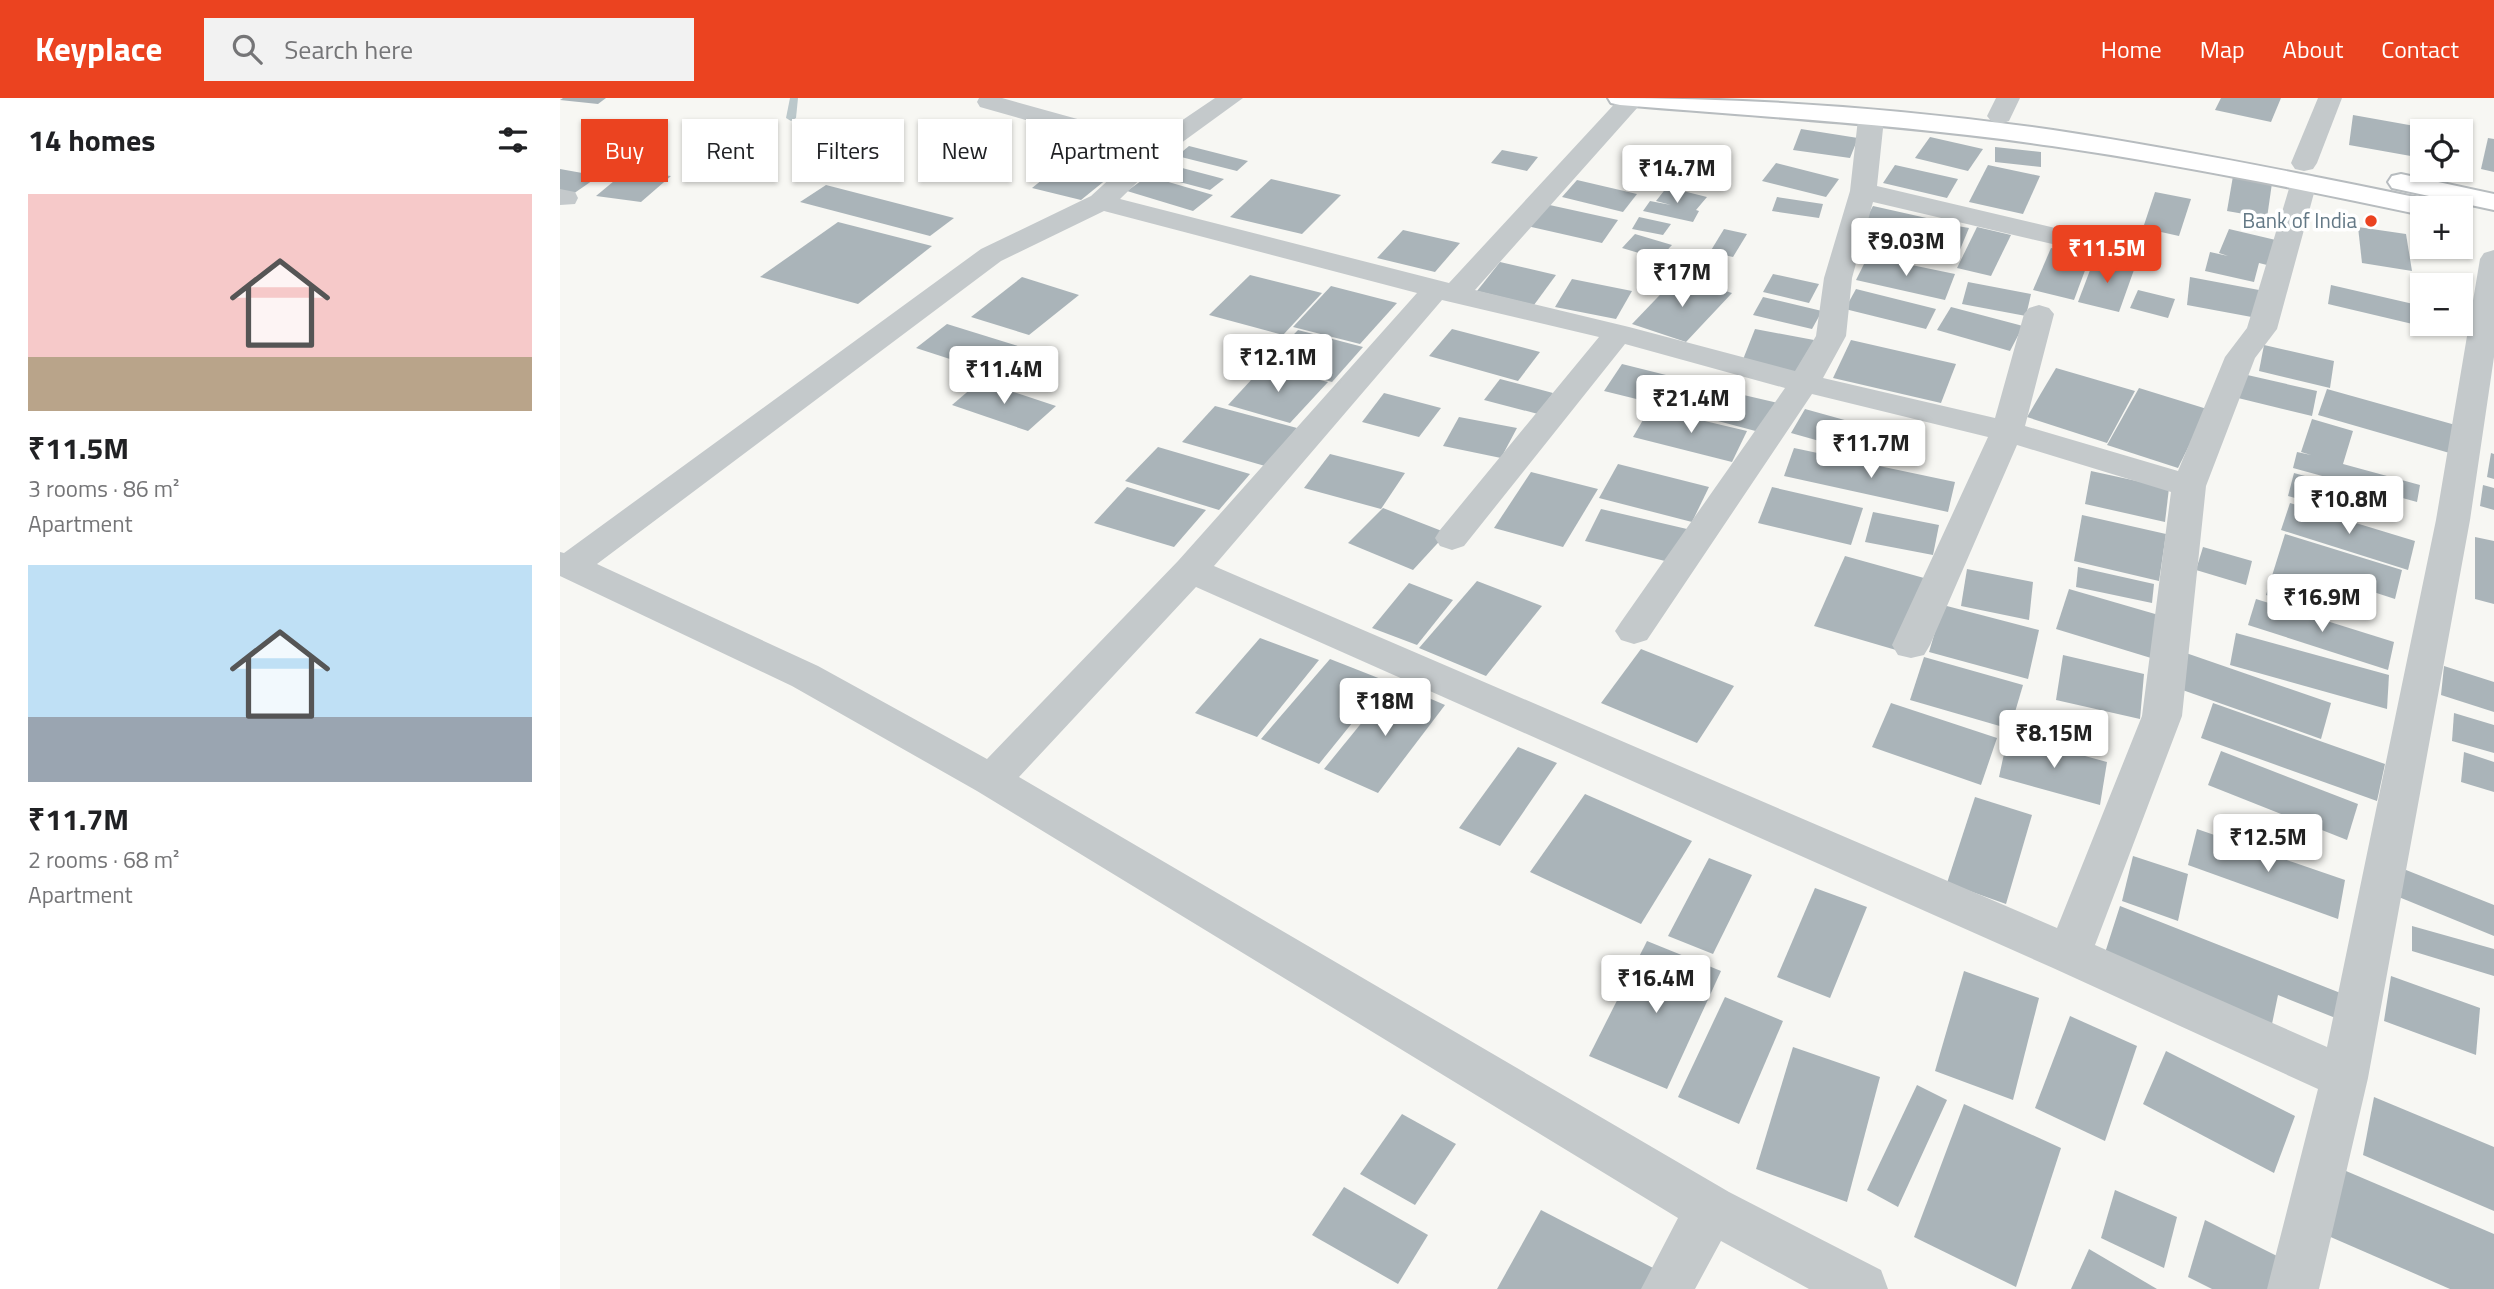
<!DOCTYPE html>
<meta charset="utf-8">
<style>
body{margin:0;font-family:"Titillium Web",sans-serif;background:#f2f2f2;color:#202124;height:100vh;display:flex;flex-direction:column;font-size:26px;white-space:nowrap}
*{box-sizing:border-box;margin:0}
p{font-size:23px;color:#757577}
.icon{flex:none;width:38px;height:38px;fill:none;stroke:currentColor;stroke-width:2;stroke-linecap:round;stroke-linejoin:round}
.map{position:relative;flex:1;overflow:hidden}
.sheet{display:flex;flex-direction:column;background:#fff;width:560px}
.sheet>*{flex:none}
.guide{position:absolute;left:21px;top:21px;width:665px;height:63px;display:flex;gap:14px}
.controls{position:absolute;left:1850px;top:21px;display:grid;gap:14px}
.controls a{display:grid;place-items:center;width:63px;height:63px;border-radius:0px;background:#fff;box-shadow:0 2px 5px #0004;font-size:35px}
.price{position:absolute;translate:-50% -60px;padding:0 16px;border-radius:7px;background:#fff;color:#222;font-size:23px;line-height:46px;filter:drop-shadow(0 2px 4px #0008)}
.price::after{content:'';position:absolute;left:50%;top:42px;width:21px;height:16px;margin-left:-10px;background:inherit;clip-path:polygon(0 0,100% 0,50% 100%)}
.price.on{background:#eb4320;color:#fff}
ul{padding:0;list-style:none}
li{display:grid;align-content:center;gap:14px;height:371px;padding:0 28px}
li span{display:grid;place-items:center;height:217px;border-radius:0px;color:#555}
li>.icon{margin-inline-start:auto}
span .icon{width:126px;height:126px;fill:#fffc;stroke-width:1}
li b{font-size:30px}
h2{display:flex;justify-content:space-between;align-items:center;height:84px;padding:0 28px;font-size:30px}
.tag{padding:0 24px;border-radius:0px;background:#fff;box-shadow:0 2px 5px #0004;font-size:24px;line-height:63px}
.tag.on{background:#eb4320;color:#fff}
header{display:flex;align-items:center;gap:42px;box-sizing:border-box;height:98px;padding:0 35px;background:#eb4320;color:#fff}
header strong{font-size:33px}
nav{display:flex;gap:38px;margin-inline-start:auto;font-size:24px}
.search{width:490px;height:63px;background:#f2f2f2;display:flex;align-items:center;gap:18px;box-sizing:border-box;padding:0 24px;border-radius:0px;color:#757577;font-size:26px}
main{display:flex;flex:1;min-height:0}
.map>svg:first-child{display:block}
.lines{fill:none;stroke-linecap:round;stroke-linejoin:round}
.stream{fill:#bbc8cb;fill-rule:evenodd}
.building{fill:#aab4b9}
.major-casing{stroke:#b7bcbf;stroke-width:4}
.minor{fill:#c4c9cb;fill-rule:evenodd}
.major{fill:#fff;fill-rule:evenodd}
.poi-dot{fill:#eb4320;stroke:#fff;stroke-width:2.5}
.labels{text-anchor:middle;stroke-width:7;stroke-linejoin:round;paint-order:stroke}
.far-poi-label{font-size:21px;fill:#647986;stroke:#fff;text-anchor:end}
</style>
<header>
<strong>Keyplace</strong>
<div class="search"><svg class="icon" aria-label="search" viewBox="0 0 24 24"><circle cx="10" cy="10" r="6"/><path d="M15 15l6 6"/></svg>Search here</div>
<nav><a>Home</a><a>Map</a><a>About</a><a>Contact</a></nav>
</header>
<main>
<section class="sheet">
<h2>14 homes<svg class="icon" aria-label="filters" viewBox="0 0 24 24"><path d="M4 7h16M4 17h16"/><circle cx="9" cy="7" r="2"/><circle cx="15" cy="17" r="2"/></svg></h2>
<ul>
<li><span style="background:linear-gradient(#f6c9c9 75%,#b9a48a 0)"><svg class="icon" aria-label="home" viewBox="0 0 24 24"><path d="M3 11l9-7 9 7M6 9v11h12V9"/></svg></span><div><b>₹11.5M</b><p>3 rooms · 86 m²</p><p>Apartment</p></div></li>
<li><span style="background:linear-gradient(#bfe0f5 70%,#9aa5b1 0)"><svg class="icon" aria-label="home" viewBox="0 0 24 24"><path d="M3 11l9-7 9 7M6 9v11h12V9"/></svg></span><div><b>₹11.7M</b><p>2 rooms · 68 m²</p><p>Apartment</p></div></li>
</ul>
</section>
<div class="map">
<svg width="1934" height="1191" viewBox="0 0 1934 1191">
<rect width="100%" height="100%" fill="#f7f7f3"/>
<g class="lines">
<path class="stream" d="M230,0H238L236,20L231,23L226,20Z"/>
</g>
<g class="building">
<path d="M3,0H46L38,6L0,2Z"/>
<path d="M1661,0H1721L1711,24L1655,12Z"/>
<path d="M1793,17L1866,30V33H1862V60L1789,47Z"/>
<path d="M1241,31L1298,40L1290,60L1233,52Z"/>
<path d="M1370,39L1423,51L1408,73L1355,60Z"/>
<path d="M1928,40L1934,41V74L1921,71Z"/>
<path d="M525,47L574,59L521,102L472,90Z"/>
<path d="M629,48L688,63L677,73L617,58Z"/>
<path d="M1435,49L1481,54V69L1435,64Z"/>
<path d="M942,52L978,59L967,73L931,65Z"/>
<path d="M1216,65L1279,81L1266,99L1202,83Z"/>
<path d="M607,66L664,81L650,92L593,77Z"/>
<path d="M1335,67L1398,81L1387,100L1323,85Z"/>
<path d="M1428,67L1480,78L1463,116L1409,104Z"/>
<path d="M0,71L39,78L13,96L0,93Z"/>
<path d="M66,73L111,78L81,104L36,98Z"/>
<path d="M588,78L653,97L633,113L567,93Z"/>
<path d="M1673,78L1712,85L1707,120L1667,113Z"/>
<path d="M711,81L781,97L742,136L670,119Z"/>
<path d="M1017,82L1077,96L1063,114L1002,99Z"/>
<path d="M266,87L394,120L370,138L240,104Z"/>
<path d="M1107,89L1147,99L1136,112L1139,113L1133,124L1083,113L1090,103L1111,107L1096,103Z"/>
<path d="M1595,94L1631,101L1619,138L1583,130Z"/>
<path d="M1217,99L1263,106L1259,120L1212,113Z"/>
<path d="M985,106L1058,122L1042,145L967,128Z"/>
<path d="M1313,108L1371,121L1351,161L1291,148Z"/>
<path d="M1079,119L1111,126L1103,137L1072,131Z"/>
<path d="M278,124L372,148L298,206L200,179Z"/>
<path d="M1380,125L1409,130L1394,166L1364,160Z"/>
<path d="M1417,129L1451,137L1431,178L1397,170Z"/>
<path d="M1798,129L1846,136L1852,173L1802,165Z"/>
<path d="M1164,131L1187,136L1173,159L1150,154Z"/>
<path d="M1669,131L1720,143L1711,168L1699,165L1694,184L1645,173L1650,154L1668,158L1659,155Z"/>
<path d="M843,132L900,145L875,174L817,160Z"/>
<path d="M1075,136L1112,147L1099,161L1062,150Z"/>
<path d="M1491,150L1530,159L1514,202L1473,192Z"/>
<path d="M1308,158L1395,176L1385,202L1296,182Z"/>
<path d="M1535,159L1575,169L1559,214L1518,204Z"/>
<path d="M940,164L996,177L974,207L917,193Z"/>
<path d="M1213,176L1259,186L1249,205L1203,194Z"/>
<path d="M690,177L762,195L723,237L649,217Z"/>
<path d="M1118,178L1172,195L1126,244L1072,226Z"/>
<path d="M462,179L519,197L469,237L411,219Z"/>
<path d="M1630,179L1699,192L1697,220L1627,207Z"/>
<path d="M1012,181L1072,193L1056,221L995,209Z"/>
<path d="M1408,184L1471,196L1466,218L1402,206Z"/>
<path d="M1771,187L1862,208L1861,228L1768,206Z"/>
<path d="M771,188L837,205L800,246L733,229Z"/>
<path d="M1296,191L1376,211L1366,231L1285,211Z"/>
<path d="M1578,192L1615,201L1608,220L1570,210Z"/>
<path d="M1203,199L1262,213L1252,231L1193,217Z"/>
<path d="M1391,209L1463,228L1450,253L1377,232Z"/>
<path d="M387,226L461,249L430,274L356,250Z"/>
<path d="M892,231L980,254L958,283L869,258Z"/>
<path d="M1195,231L1254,242L1242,276L1182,264Z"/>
<path d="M738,232L803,249L772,284L706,265Z"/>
<path d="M1291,242L1396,266L1381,305L1273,280Z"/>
<path d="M1704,247L1774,263L1770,290L1699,273Z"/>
<path d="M1062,266L1134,284L1117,311L1044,293Z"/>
<path d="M704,268L768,284L730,325L668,307Z"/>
<path d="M1496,270L1575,293L1547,345L1467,319Z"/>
<path d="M1683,276L1757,293L1752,318L1678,300Z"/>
<path d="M940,281L993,295L978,316L924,302Z"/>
<path d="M420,283L496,308L468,333L392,307Z"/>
<path d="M1145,288L1218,305L1203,335L1128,315Z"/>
<path d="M1579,290L1647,311L1618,370L1547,347Z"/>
<path d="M1767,291L1899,328L1893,356L1758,317Z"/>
<path d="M824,295L881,310L859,339L802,324Z"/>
<path d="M655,308L737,330L705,368L622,344Z"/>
<path d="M1090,310L1187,333L1172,364L1073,339Z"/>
<path d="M1245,311L1360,343L1348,368L1231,335Z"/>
<path d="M899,319L957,330L941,360L883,348Z"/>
<path d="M1752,321L1793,333L1783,366L1860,387L1857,404L1733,370L1737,354L1751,357L1741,354Z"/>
<path d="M598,349L690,376L659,412L565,383Z"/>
<path d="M1234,350L1395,384L1388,414L1224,378Z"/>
<path d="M1931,355L1934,356V381L1927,379Z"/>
<path d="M770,356L845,375L821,411L744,390Z"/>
<path d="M1058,366L1149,389L1132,424L1039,400Z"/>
<path d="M1531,373L1609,390L1605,424L1525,406Z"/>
<path d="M971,374L1038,391L1003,449L934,430Z"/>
<path d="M1734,375L1825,400L1821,424L1728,398Z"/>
<path d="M1923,387L1934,390V412L1920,408Z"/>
<path d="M567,389L646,412L614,449L534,425Z"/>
<path d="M1212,389L1303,410L1291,447L1198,425Z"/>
<path d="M1730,405L1855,443L1848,472L1721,432Z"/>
<path d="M823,410L887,435L853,472L788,445Z"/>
<path d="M1041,411L1127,431L1113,465L1025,443Z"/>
<path d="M1313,414L1379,427L1373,457L1305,444Z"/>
<path d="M1522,417L1606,436L1599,483L1514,463Z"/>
<path d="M1725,436L1842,472L1835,501L1758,476L1749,510L1706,497Z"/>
<path d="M1915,439L1934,443V506L1915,501Z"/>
<path d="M1643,449L1692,463L1686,487L1636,472Z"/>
<path d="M1285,458L1364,480L1336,552L1254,528Z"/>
<path d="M1518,469L1594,486L1592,505L1516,489Z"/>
<path d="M1407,471L1473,484L1469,522L1401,508Z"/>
<path d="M917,483L982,508L926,578L859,550Z"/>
<path d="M849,485L893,502L857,547L812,530Z"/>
<path d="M1509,491L1602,518L1591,560L1496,531Z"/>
<path d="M1696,501L1834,544L1828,572L1688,527Z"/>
<path d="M1383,507L1479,532L1468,581L1369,554Z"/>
<path d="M1676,535L1829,577L1827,611L1670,567Z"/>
<path d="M700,540L759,562L697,639L635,615Z"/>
<path d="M1081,551L1174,588L1137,645L1041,605Z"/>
<path d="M1626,555L1771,605L1761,641L1614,589Z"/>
<path d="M1503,557L1584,576L1580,621L1496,602Z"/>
<path d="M1364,559L1463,587L1450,631L1350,602Z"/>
<path d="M770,561L826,583L759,666L701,641Z"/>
<path d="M1884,568L1934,584V614L1881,597Z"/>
<path d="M834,585L885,607L818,695L764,671Z"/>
<path d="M1331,605L1437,640L1421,687L1312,649Z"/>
<path d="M1653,605L1825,666L1817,703L1641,640Z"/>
<path d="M1894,615L1934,627V655L1892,643Z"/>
<path d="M1448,637L1547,664L1540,707L1439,679Z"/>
<path d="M958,649L997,665L940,748L899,730Z"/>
<path d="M1661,653L1798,706L1787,742L1648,687Z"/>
<path d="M1904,654L1934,664V694L1901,684Z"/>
<path d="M1025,696L1132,743L1081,826L970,774Z"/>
<path d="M1415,699L1472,717L1446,806L1387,785Z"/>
<path d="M1637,731L1785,782L1778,821L1628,767Z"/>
<path d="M1573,758L1628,776L1618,823L1562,803Z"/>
<path d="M1149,760L1192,777L1153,856L1108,838Z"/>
<path d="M1836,768L1934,807V838L1829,795Z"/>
<path d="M1255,790L1307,809L1270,900L1217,879Z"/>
<path d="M1560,808L1783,896L1778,921L1718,897L1712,926L1544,858Z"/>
<path d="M1852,828L1934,851V878L1852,853Z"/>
<path d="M1087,843L1161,873L1107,991L1029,958Z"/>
<path d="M1404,873L1479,900L1453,1002L1375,973Z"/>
<path d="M1831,878L1920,910L1916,957L1824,923Z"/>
<path d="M1165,899L1223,923L1179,1026L1118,999Z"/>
<path d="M1510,918L1577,948L1545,1043L1475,1010Z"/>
<path d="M1233,949L1320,979L1287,1104L1196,1071Z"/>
<path d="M1606,953L1735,1018L1714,1075L1583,1006Z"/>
<path d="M1357,987L1387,1002L1338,1109L1307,1092Z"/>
<path d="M1814,999L1934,1049V1113L1803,1057Z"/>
<path d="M1404,1006L1501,1050L1456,1189L1354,1139Z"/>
<path d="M842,1016L896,1046L855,1107L800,1076Z"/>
<path d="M1779,1070L1934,1136V1191H1890L1766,1137Z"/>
<path d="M784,1089L868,1137L838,1186L752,1137Z"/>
<path d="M1555,1092L1617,1119L1604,1170L1541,1140Z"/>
<path d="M981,1112L1097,1172L1088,1191H937Z"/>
<path d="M1645,1122L1721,1160L1713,1191H1652L1628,1179Z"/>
<path d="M1529,1151L1597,1191H1511Z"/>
</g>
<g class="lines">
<defs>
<g id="major">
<path d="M1048,0C1196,0 1346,11 1493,32C1619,51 1744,76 1869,102L1879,104L1883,110H1862V117C1739,91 1616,66 1492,48C1349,27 1204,19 1060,7L1051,5Z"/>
<path d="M1841,76L1934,96V112L1832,90L1828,84L1832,78Z"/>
</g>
</defs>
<use href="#major" class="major-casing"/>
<g class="minor">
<path d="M419,0H442L593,42L655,0H683L606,56L560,101L889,185L1060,0H1086L915,192L1069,229L1235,273L1256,238L1264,180L1290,93L1298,21L1302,16L1311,13L1320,16L1324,21L1317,88L1588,152L1592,158L1588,164L1578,166L1313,104L1292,180L1286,238L1263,280L1435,320L1464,216L1469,210L1479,207L1489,210L1494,216L1465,328L1618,373L1665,259L1687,230L1731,84L1735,78L1744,76L1753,78L1757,84L1717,231L1695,260L1646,388L1622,618L1535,847L1767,949L1876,422L1920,161L1924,155L1934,152V259L1910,422L1808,980L1759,1191H1707L1758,991L1493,870L636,489L459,679L1169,1094L1321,1172L1328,1191H1249L1161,1143L1135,1191H1081L1118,1120L417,693L232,588L0,478V454L4,455L421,151L531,98L579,54L420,9L417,4ZM544,113L857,195L618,463L427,661L258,568L37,466L441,163ZM882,202L1039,239L880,432L875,440L880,448L892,452L904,448L1065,246L1225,290L1061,524L1055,533L1061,542L1074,546L1087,542L1252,296L1428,339L1332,547L1338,557L1351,560L1364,557L1370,547L1457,347L1611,394L1582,618L1497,830L654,468Z"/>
<path d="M1436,0H1460L1449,23L1440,26L1431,23L1427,18Z"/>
<path d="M1758,0H1782L1757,65L1753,71L1744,73L1735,71L1731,65Z"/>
<path d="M0,91L15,94L18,100L15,106L0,107Z"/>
</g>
<use href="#major" class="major"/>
</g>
<circle class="poi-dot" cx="1811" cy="123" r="7"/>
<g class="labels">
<g class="far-poi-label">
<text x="1797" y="130">Bank of India</text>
</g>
</g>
</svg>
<div class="controls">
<a><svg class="icon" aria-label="locate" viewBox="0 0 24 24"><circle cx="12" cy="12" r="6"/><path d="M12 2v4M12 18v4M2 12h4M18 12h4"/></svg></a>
<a>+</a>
<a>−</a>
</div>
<b class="price" style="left:1117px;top:107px">₹14.7M</b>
<b class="price" style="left:1346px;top:180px">₹9.03M</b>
<b class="price on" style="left:1547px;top:187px">₹11.5M</b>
<b class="price" style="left:1122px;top:211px">₹17M</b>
<b class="price" style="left:718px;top:296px">₹12.1M</b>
<b class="price" style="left:444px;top:308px">₹11.4M</b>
<b class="price" style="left:1131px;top:337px">₹21.4M</b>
<b class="price" style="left:1311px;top:382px">₹11.7M</b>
<b class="price" style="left:1789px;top:438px">₹10.8M</b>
<b class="price" style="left:1762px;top:536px">₹16.9M</b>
<b class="price" style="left:825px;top:640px">₹18M</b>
<b class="price" style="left:1494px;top:672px">₹8.15M</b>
<b class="price" style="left:1708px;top:776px">₹12.5M</b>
<b class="price" style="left:1096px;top:917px">₹16.4M</b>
<div class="guide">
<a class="tag on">Buy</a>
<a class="tag">Rent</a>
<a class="tag">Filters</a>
<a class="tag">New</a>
<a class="tag">Apartment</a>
</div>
</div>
</main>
